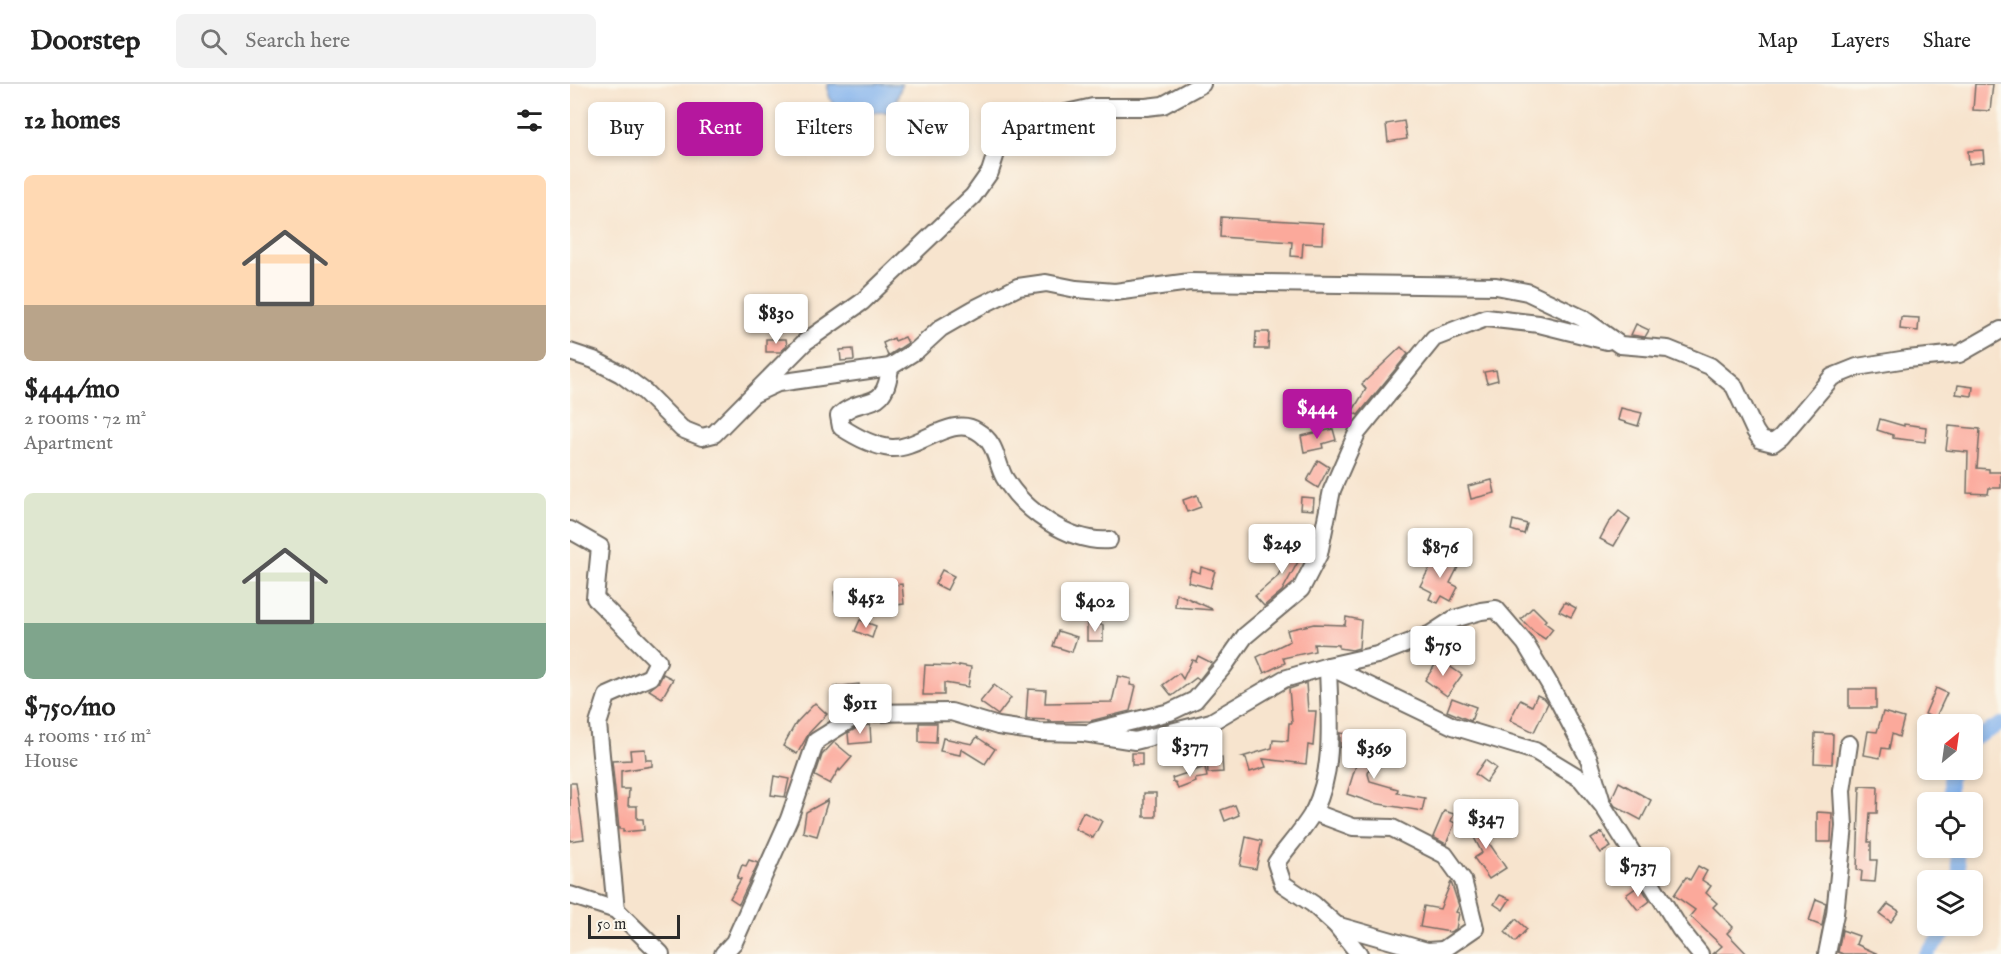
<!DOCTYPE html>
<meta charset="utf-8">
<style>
body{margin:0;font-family:"IM FELL English",serif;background:#f2f2f2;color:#222;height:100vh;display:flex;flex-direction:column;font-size:22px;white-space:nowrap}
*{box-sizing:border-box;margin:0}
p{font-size:20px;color:#767676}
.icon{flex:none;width:33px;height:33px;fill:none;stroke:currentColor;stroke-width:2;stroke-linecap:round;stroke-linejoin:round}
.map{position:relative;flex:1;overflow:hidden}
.sheet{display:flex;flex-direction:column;background:#fff;width:570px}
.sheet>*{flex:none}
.banner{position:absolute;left:18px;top:18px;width:570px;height:54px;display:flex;gap:12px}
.needle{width:39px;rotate:29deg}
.buttons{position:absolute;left:1347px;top:630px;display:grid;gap:12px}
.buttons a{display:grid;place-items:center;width:66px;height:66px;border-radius:9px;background:#fff;box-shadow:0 3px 9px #0003;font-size:30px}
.scale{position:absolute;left:18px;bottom:15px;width:92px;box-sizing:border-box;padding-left:6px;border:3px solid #2b2b2b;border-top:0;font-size:16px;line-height:21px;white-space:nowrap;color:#2b2b2b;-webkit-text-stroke:4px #fbf7ec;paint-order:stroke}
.price{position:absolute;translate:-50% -51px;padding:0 14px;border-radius:6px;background:#fff;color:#222;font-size:20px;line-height:39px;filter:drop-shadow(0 2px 3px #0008)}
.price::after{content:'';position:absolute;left:50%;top:36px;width:18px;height:14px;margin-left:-9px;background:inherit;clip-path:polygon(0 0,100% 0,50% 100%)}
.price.on{background:#b5179e;color:#fff}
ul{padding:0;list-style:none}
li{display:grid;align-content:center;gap:12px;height:318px;padding:0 24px}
li span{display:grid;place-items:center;height:186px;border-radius:9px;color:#555}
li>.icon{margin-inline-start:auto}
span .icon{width:108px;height:108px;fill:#fffc;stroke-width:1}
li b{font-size:26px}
h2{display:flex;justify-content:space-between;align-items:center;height:72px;padding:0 24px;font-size:26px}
.chip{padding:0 21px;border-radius:9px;background:#fff;box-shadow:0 3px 9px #0003;font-size:21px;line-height:54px}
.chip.on{background:#b5179e;color:#fff}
header{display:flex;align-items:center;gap:36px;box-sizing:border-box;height:84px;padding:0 30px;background:#fff;border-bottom:2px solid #e0e0e0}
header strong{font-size:28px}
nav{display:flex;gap:33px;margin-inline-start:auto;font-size:21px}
.search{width:420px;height:54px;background:#f2f2f2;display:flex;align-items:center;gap:15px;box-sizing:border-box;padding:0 21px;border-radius:9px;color:#767676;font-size:22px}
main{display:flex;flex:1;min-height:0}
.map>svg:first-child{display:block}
.water{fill:#82b2ed;stroke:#566e8c;stroke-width:1.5}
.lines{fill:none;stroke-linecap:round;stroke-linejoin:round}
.canal{stroke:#82b2ed;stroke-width:14}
.building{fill:#fba99b}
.minor-casing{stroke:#726c64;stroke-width:20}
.minor{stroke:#fff;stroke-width:16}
</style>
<header>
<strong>Doorstep</strong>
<div class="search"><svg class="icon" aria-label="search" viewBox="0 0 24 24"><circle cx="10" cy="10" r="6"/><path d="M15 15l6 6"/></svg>Search here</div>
<nav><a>Map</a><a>Layers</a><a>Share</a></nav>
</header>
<main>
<section class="sheet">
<h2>12 homes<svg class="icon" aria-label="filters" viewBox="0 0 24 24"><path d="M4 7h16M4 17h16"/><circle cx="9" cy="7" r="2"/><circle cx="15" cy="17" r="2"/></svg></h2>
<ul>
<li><span style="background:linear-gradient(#ffd9b3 70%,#b9a48a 0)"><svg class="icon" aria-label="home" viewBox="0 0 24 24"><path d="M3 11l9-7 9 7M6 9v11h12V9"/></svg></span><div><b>$444/mo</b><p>2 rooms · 72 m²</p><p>Apartment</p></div></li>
<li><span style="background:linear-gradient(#dfe7d0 70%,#7fa58c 0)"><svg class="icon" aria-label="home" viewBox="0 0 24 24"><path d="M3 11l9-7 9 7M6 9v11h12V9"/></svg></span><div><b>$750/mo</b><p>4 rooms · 116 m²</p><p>House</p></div></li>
</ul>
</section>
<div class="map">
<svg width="1431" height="870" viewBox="0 0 1431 870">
<rect width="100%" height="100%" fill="#fbf7ec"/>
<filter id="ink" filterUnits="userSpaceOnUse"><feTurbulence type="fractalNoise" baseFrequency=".0167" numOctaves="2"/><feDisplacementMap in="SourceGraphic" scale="12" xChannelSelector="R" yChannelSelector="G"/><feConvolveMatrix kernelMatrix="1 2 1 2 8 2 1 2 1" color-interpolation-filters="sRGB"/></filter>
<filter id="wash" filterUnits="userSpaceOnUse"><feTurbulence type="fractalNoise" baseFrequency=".008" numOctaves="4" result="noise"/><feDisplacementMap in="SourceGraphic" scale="24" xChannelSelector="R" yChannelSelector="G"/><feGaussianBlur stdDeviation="1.35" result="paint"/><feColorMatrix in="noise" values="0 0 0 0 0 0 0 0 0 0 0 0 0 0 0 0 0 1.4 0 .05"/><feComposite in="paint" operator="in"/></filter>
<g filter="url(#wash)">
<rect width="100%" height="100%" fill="#f7e4ce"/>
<path class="water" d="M258,0H332L325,20L318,28C295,29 255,35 258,0Z"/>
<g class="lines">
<g class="canal">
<path d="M1402,656L1431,640"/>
<path d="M1380,718V694L1385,686"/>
<path d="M1386,764L1391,796"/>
<path d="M1356,870L1381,842"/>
</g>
</g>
<g id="blocks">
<g class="building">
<path d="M1405,0H1423L1420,27L1403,26Z"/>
<path d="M834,37L837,55L818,58L816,40Z"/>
<path d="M1413,66L1414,78L1399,80L1398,67Z"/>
<path d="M651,133L753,139L752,160L733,159L732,173L721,172L722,158L650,153Z"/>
<path d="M1331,233L1349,234L1348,247L1330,245Z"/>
<path d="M1066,240L1079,246L1075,253L1061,251Z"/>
<path d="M686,248H699L698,265H685Z"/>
<path d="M335,253L338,259L318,272L313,259L324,254L325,257Z"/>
<path d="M196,255H216L217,262L210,268H196Z"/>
<path d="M831,263L838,270L788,331L782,328L796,305L792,300Z"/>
<path d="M283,265L284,276L271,277L270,266Z"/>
<path d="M926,286L928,296L917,299L914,288Z"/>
<path d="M1388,301L1403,303L1402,312L1386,310Z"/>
<path d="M1051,324L1072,329L1068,342L1048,336Z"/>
<path d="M1310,335L1334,342V340L1356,343L1355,358L1323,354V351L1307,346Z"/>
<path d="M1379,342L1410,345L1407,384L1419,385V388H1431V404H1419L1418,410L1397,409L1398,368L1376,366Z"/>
<path d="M763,345L766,356L752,360L753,364L734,368L731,352Z"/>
<path d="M748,376L759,383L748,404L737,397Z"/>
<path d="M922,396L925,409L901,415L898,402Z"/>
<path d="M627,411L631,423L617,428L613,416Z"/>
<path d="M731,413L744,414L743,426L730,425Z"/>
<path d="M1049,427L1060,435L1044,462L1030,455L1038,440Z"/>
<path d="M943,436L957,440L954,450L941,446Z"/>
<path d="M734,453L739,461L724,471L730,474L712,507L694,522L685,512L707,493L727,457Z"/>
<path d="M860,469L888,483L880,499L888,503L881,517L872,512L868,519L859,515L862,508L850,502L861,481L855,478Z"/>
<path d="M631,483L645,487L640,504L618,498L621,486L630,489Z"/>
<path d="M372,486L384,492L377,506L365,500Z"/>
<path d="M332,500L334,520L267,528L264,508Z"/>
<path d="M606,509L642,525V526L605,523Z"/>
<path d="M995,518L1006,524L1001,533L989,527Z"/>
<path d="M963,523L976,536L974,538L983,545L975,555L964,548L951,535Z"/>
<path d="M776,533L791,536L789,564L782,566L769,564V561L744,560L745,567L713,574L715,579L694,589L687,573L720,557L717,546L744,540L775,541Z"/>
<path d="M290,536L306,542L302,554L285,547Z"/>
<path d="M517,540L533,541V557H517Z"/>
<path d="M488,547L507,553L502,568L483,562Z"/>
<path d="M628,572L642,579L640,582L629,596L626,594L602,612L593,601L609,589L613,595L622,576L626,577Z"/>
<path d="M869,575L892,591L877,612L855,596Z"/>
<path d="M355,581L389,582V581L401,583L398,603L374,599V611H353Z"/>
<path d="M93,590L103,595L92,614L79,606L89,598Z"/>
<path d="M548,592L561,595L560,601L566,602L560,627L520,637L479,638V636L456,635L458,605L476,606L475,619L542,618Z"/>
<path d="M736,599L738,627H746L743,662L738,661L736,680L693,675L696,683L680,688L676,674L672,673L702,664L703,656L718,657L719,639H722L719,605Z"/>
<path d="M289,600L291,618L266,620L264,603Z"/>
<path d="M424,601L441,614L428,631L410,618Z"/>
<path d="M1366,604L1377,609L1365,635L1355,630Z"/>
<rect x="1279" y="605" width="27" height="19"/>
<path d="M967,611L975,615L978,619L964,648L940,636L950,616L962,622Z"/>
<path d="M882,614L906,623L901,637L877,627Z"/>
<path d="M245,619L257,630L239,649L227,670L213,662L226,639Z"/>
<path d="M1313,628L1334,634L1329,653L1322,650L1319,665L1312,664L1310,674L1294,671L1298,647L1307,648Z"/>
<path d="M349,639H367L366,659L349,658Z"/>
<path d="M300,641L301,658L279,660L278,649L290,642Z"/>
<path d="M770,649L785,651L784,660L803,663L798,690L800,697L828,705L827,709L855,714L852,727L803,719L777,710L786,681L781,680L783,665L770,663Z"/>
<path d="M1245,649L1263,650L1262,680L1244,679Z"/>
<path d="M407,653L425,665L415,680L391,665L390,671L370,667L373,654L402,660Z"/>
<path d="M264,658L282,673L270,687L269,685L260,700L245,692L252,671Z"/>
<path d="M75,665L76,676H82V682L51,687V705H59L58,722H67V735H73L74,746L53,748V745H49L42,677L61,676L60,666Z"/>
<rect x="562" y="669" width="10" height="12"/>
<path d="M652,674L653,688L638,689L637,675Z"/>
<path d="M915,676L926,684L916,698L905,690Z"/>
<path d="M635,683L637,693L625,695L626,698L608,705L605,698H603L602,694Z"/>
<path d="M204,692L219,695L215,713L201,711Z"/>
<path d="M1049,698L1081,716L1071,736L1045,722L1041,716Z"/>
<path d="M0,699H6L14,755L0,757Z"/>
<path d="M1290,702L1308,703L1307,729H1300L1298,758H1301V776H1307L1305,798L1291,797L1292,787L1287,786Z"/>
<rect x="574" y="709" width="12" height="24"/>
<path d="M258,716L247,752L233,748L236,728Z"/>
<path d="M665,721L669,731L655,737L651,726Z"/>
<path d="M874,727L884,730L881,737L885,739L876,760L863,753Z"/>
<path d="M513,728L532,737L523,754L505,745Z"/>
<path d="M1247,728L1262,729L1261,758H1247Z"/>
<path d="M901,735L905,740L912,736L922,753L917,756L936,784L919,795L904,774L912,769L896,738Z"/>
<path d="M1032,748L1041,763L1031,769L1021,755Z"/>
<path d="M676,753L692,757L686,785L670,782Z"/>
<path d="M179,776L188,779L169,820L160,814L171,795L167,794L172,781L176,782Z"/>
<path d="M1128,782L1137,787L1132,796L1141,802L1136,809L1147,819L1143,823L1163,843L1157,849L1177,870H1143L1152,862L1120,832L1125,826L1104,811L1116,793L1120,796Z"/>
<path d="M881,798L889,822L886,828L889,829L886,845L880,848L850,843L854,822L870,825Z"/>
<path d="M1070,801L1080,817L1068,826L1056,811Z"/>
<path d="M930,811L940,815L933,826L924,820Z"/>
<path d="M1246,815L1256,819L1252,842L1239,837Z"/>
<path d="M1318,820L1329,827L1321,838L1310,830Z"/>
<path d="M946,835L957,845L945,858L935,848Z"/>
<path d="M1272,846L1289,852L1286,860L1308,870H1273L1268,868Z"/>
</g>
</g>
</g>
<g filter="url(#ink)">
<use href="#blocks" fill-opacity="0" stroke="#726c64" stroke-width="1.5"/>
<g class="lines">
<defs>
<g id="minor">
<path d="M0,268L24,276L51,290L75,308L112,345L132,353L144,350L235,258L292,218L403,112L420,88L427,66L438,47L459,33L492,30L523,23H576L593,21L632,0"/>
<path d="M320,283C315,332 292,309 269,332L271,343C286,353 303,362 321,364C348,366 382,330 407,347C427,359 425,375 434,393C453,426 499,459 539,456"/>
<path d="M184,310L208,299L320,283L347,266L371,244L404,225L448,203L476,199L506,205L545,208L620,198L926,202L957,208L1012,234L1050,261L1098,265L1140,282L1164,302L1185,347L1191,356L1203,359L1211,353L1262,293L1287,283L1337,275L1389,270L1431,246"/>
<path d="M0,446L30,463L25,514L88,577L80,593L37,612L28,640L46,826"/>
<path d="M523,647L600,628L625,616L654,582L675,552L731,505L749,470L762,406L787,349L864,254L916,234L969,240L1037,257"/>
<path d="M743,728L783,743L822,744L875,771L893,796L905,844L873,866L874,870"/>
<path d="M0,811L46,826L91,870"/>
<path d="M766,841L857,867L873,866"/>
<path d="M153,870L164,858L219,735L246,657L291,629L381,628L428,642L469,648L514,649L565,657L641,638L714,595L758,582L883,642L965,667L1011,695L1033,722L1110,845L1130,870"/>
<path d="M789,870L766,841L743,820L713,800L706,779C718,762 734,745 744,727C766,682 759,630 758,582L807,571L861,550L884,535L911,527L926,525L955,559L980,601L1019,675L1031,715"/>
<path d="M1257,870L1265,830L1274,742L1272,707L1279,660"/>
</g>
</defs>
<use href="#minor" class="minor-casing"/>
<use href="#minor" class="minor"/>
</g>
</g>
</svg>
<div class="buttons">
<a><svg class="needle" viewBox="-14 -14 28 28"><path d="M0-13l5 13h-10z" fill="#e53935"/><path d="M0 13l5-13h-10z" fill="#767676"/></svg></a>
<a><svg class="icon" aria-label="locate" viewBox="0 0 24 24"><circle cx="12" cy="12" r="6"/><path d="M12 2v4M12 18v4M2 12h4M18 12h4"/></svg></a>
<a><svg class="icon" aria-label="layers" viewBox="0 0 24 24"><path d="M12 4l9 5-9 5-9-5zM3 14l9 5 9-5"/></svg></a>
</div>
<div class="scale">50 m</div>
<b class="price" style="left:206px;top:261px">$830</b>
<b class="price on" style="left:747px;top:356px">$444</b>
<b class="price" style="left:712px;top:491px">$249</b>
<b class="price" style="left:870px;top:495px">$876</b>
<b class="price" style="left:296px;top:545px">$452</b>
<b class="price" style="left:525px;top:549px">$402</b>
<b class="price" style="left:873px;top:593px">$750</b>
<b class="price" style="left:290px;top:651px">$911</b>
<b class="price" style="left:620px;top:694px">$377</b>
<b class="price" style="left:804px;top:696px">$369</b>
<b class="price" style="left:916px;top:766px">$347</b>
<b class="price" style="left:1068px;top:814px">$737</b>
<div class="banner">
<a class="chip">Buy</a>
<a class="chip on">Rent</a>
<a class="chip">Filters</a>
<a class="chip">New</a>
<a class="chip">Apartment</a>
</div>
</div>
</main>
